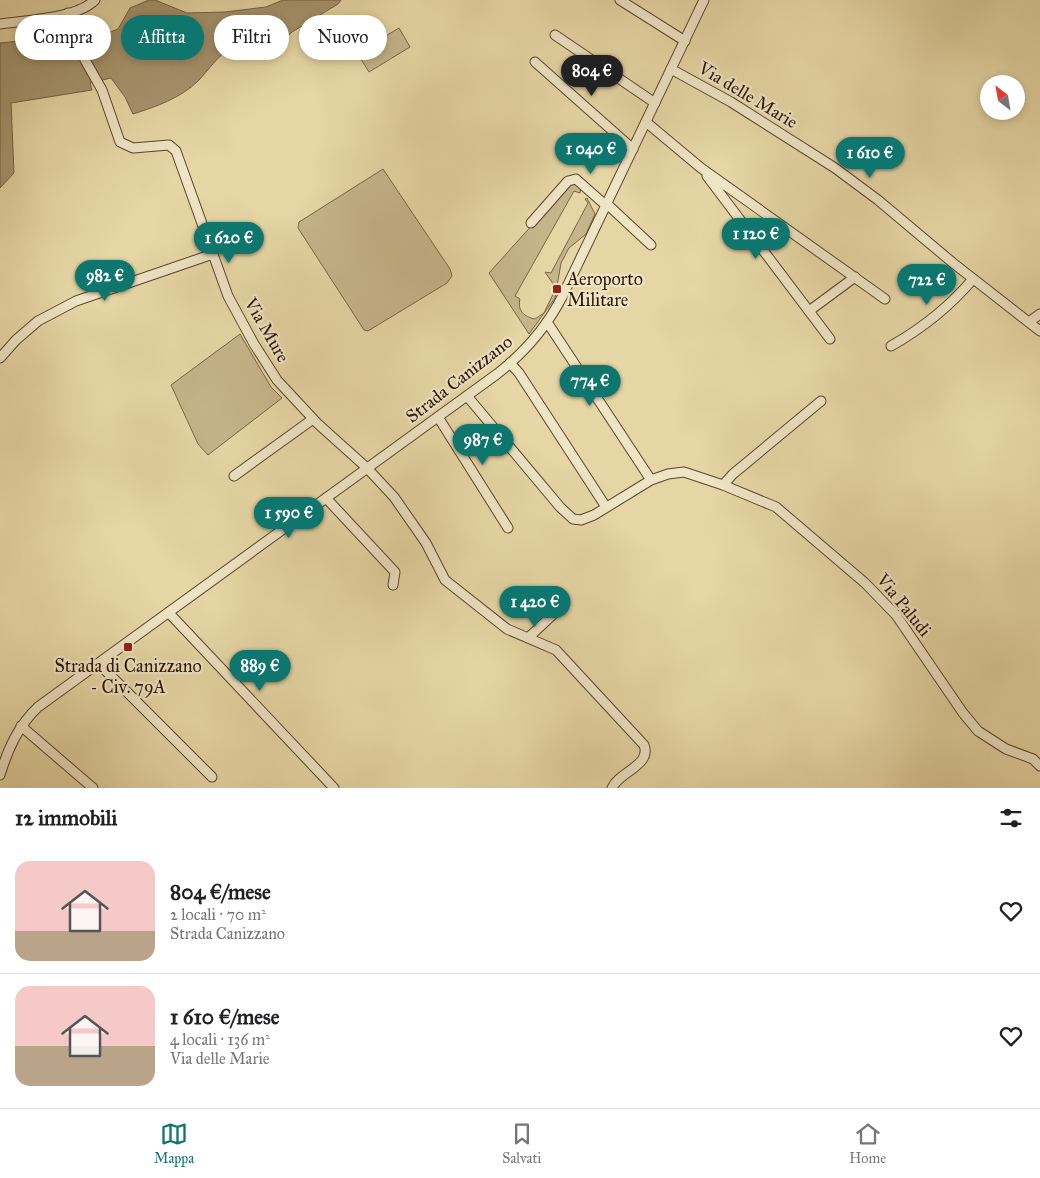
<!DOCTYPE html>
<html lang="it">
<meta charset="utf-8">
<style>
body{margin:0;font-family:"IM FELL Great Primer",serif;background:#f6f6f6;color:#202124;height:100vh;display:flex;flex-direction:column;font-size:19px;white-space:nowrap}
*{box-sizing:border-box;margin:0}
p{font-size:16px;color:#757577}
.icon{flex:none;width:28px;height:28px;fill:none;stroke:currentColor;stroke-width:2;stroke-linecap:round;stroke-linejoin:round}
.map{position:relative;height:788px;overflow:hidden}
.panel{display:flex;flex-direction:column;background:#fff;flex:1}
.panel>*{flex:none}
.banner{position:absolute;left:15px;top:15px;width:500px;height:45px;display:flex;gap:10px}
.needle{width:32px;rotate:329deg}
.fabs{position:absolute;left:980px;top:75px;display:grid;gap:10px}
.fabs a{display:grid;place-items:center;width:45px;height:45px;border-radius:50%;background:#fff;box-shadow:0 2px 8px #0003;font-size:25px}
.price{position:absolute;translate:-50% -42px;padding:0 11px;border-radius:18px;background:#0f766e;color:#fff;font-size:16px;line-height:32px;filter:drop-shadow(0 1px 2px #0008)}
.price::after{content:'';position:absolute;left:50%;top:30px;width:15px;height:11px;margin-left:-8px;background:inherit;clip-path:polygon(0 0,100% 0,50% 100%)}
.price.on{background:#222;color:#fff}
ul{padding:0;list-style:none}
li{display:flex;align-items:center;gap:15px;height:125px;padding:0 15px}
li+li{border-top:1px solid #e0e0e0}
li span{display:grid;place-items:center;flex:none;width:140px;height:100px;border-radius:15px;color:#555}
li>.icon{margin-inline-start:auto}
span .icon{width:60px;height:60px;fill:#fffc;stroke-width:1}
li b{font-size:21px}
h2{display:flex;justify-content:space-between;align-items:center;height:60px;padding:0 15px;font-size:21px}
.pill{padding:0 18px;border-radius:22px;background:#fff;box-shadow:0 2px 8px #0003;font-size:18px;line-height:45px}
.pill.on{background:#0f766e;color:#fff}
.dock{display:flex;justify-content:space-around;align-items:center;height:70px;border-top:1px solid #e0e0e0;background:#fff;font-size:14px;color:#757577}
.dock a{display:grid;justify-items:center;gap:2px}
.dock .on{color:#0f766e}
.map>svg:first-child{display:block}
.green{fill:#c6b58a;stroke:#786547}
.water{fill:#a6946e;stroke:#756144}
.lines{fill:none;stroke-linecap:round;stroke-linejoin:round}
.minor-casing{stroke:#5a452c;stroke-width:11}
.minor{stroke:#efe4c4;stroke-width:9}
.poi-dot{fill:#8f2418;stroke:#efe4c4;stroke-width:2}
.labels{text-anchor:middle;stroke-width:4.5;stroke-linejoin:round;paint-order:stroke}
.street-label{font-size:18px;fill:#2b1504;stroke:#efe4c4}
.poi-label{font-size:18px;fill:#2b1504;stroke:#efe4c4;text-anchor:start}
</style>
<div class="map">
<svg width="1040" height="788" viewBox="0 0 1040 788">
<rect width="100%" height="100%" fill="#e6d6a5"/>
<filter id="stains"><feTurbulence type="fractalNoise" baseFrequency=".004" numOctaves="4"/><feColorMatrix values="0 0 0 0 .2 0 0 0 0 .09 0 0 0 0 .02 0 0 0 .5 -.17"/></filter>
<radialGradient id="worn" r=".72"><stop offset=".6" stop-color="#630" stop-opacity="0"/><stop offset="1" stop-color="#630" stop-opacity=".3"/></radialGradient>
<g class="green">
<path d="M399,28L410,47L369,72L357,53Z"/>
<path d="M383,169L450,269L452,276L447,283L368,331L364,330L298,228L299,222Z"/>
<path d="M574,183L581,188L580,193L574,191L515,296L520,299C517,310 524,317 535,319L544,313L556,288L545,272L551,273L588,203L585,199L587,198L595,214L586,234L569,248L561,263L555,298L529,334L489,273L568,185Z"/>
<path d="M240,334L271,387L282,398L208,455L198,444L171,385Z"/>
</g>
<path class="water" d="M149,0H155L187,13L225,12L266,7L283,0H341L338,4L292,32L280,43C266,43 243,41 231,48C217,56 209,70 198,81C181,98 155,107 133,114L125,97L111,78L90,83L92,90L11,103L14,173L0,188V43L59,37L98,23L103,35L118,29L130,8Z"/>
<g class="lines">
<defs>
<g id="minor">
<path d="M620,0L685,41"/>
<path d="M68,13L85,60L102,90L120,142L133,148L169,145L176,151L228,296L254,344L277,380L317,423L367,468L394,497L426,543L445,580L507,629L556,650L644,745C652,765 619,772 612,788"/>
<path d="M0,24C26,20 76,19 95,0"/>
<path d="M555,35L655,103"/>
<path d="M535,62L633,149"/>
<path d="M671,69L731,102L835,168L878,200L953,263L1040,331"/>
<path d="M646,122L701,168L885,299"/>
<path d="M707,176L830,339"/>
<path d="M531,223L568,181L576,179L602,202L607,204L651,245"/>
<path d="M809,311L855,277"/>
<path d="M547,322L651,480"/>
<path d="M1029,322L1040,314"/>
<path d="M891,346C921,329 951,305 973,279"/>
<path d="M0,358L16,340L38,321L76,301L213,254"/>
<path d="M510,363L519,373L606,507"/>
<path d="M467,396L560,507L573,519L581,520L594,515L651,480L668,474L684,472L723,485L776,507L865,583L896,615L963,713L978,731L1006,749L1033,759L1040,766"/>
<path d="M438,417L508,528"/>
<path d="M234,476L313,419"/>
<path d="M723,485L733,474L821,401"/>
<path d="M326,498L395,572L393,585"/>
<path d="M169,613L334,788"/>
<path d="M528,638L561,607"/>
<path d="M99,664L212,777"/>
<path d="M21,726L93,788"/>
<path d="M0,775C8,749 18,726 38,707L497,374C524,353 546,328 562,297L704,0"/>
</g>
</defs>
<use href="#minor" class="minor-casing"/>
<use href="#minor" class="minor"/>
</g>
<g class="poi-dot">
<rect x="552" y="284" width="10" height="10" rx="2.5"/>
<rect x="123" y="642" width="10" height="10" rx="2.5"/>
</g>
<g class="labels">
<g class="street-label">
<text transform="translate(748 95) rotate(31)" y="6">Via delle Marie</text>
<text transform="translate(267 330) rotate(60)" y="6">Via Mure</text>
<text transform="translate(459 379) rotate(-38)" y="6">Strada Canizzano</text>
<text transform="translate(904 605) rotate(51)" y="6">Via Paludi</text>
</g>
<g class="poi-label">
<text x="567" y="285">Aeroporto<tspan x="567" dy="21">Militare</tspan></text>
<text x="128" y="672" text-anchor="middle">Strada di Canizzano<tspan x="128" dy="21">- Civ. 79A</tspan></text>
</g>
</g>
<rect width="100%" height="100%" filter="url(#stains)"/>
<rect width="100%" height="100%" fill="url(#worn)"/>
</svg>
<div class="fabs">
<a><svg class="needle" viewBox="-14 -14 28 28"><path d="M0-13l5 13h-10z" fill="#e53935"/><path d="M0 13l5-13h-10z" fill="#757577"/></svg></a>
</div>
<b class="price on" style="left:592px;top:97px">804 €</b>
<b class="price" style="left:591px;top:175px">1 040 €</b>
<b class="price" style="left:870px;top:179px">1 610 €</b>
<b class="price" style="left:756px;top:260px">1 120 €</b>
<b class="price" style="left:229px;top:264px">1 620 €</b>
<b class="price" style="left:105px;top:302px">982 €</b>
<b class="price" style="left:927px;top:306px">722 €</b>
<b class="price" style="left:590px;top:407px">774 €</b>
<b class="price" style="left:483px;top:466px">987 €</b>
<b class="price" style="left:289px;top:539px">1 590 €</b>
<b class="price" style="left:535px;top:628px">1 420 €</b>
<b class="price" style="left:260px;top:692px">889 €</b>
<div class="banner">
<a class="pill">Compra</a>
<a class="pill on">Affitta</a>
<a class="pill">Filtri</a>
<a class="pill">Nuovo</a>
</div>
</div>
<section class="panel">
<h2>12 immobili<svg class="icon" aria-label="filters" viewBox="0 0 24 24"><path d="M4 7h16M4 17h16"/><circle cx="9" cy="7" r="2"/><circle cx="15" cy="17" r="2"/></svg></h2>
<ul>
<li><span style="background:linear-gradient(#f6c9c9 70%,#b9a48a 0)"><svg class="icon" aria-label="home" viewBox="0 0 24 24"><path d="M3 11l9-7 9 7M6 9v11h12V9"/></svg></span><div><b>804 €/mese</b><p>2 locali · 70 m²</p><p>Strada Canizzano</p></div><svg class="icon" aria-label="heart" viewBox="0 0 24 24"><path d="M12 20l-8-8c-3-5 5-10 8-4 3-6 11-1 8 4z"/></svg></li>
<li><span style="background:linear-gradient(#f6c9c9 60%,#b9a48a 0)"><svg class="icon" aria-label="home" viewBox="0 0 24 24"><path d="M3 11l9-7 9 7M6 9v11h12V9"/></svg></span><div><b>1 610 €/mese</b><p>4 locali · 136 m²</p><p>Via delle Marie</p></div><svg class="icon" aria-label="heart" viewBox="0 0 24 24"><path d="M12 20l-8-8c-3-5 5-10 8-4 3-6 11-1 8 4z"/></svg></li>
</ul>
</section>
<nav class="dock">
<a class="on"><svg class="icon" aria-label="map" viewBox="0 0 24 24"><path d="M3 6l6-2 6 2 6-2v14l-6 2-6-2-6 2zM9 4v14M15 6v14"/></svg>Mappa</a>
<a><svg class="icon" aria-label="saved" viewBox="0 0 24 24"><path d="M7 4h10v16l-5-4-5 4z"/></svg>Salvati</a>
<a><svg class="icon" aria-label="home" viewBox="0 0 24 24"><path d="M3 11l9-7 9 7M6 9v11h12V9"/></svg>Home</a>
</nav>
